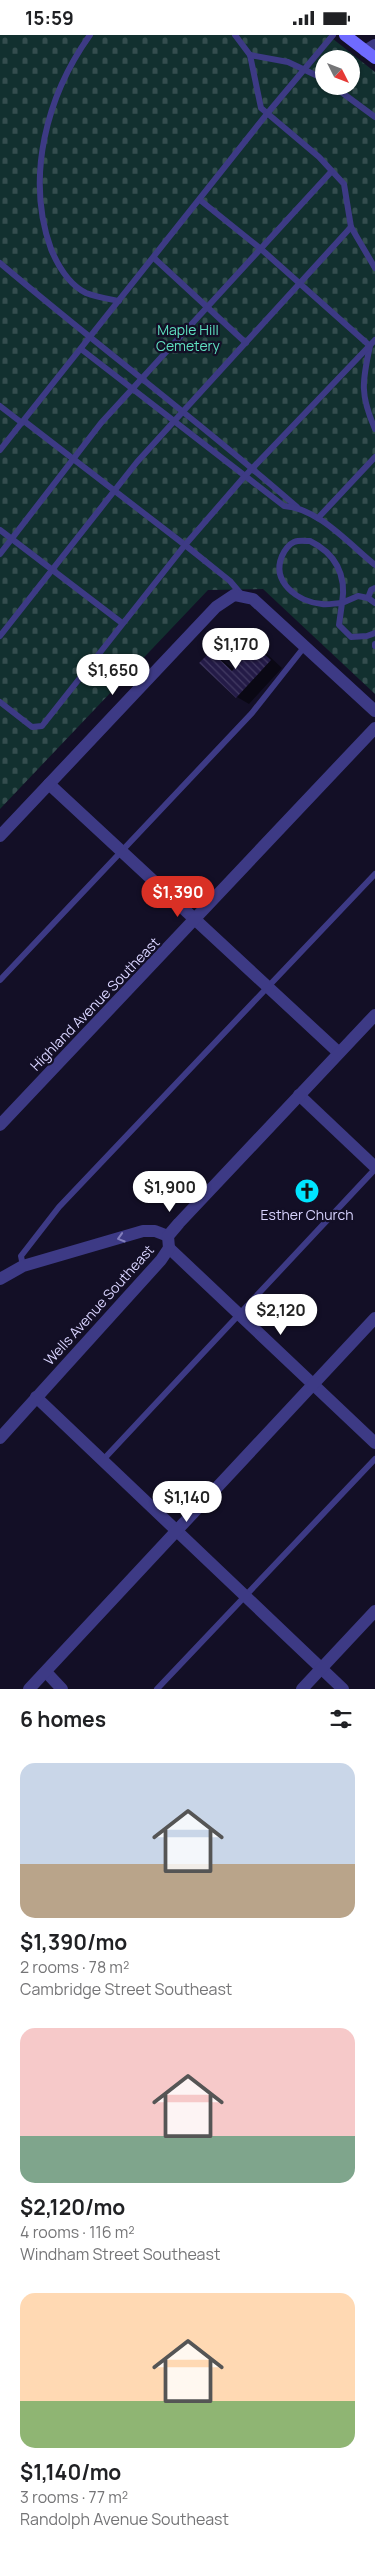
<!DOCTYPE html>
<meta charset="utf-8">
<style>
body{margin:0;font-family:Manrope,sans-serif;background:#f6f6f6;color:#202124;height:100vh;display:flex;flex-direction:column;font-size:19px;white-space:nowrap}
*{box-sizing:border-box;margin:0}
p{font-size:16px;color:#757577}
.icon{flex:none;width:28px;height:28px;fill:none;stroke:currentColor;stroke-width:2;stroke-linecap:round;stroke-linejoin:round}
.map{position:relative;height:1654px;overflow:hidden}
.side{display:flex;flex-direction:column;background:#fff;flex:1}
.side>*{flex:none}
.needle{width:32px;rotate:132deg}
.controls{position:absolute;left:315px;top:15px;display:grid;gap:10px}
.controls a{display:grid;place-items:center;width:45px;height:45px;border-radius:50%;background:#fff;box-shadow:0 1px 4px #0004;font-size:25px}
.price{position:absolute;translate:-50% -42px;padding:0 11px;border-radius:18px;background:#fff;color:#222;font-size:16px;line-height:32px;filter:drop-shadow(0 1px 2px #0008)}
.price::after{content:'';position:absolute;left:50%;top:30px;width:15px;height:11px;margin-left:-8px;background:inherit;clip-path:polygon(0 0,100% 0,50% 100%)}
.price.selected{background:#d93025;color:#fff}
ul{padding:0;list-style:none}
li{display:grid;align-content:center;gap:10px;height:265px;padding:0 20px}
li span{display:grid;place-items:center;height:155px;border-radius:15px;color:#555}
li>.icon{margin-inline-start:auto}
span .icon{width:90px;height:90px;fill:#fffc;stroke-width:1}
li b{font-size:21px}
h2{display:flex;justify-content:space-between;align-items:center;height:60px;padding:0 20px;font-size:21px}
.status{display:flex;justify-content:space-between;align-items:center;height:35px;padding:0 25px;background:#fff;direction:ltr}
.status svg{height:14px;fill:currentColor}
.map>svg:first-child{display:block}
.cemetery{fill:url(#cemetery-stones);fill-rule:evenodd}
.shadow{fill:#0007}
.building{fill:url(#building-back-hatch)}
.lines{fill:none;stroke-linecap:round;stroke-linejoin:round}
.service{stroke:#3d3a85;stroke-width:6}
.minor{stroke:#3d3a85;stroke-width:12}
.tertiary{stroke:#3d3a85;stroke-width:12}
.secondary{stroke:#6f6bff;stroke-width:12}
.oneway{stroke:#837fbc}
.labels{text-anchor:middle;stroke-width:4.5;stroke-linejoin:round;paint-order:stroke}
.park-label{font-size:14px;fill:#5fe0c0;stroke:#130f26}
.street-label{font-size:14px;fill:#d9d4ff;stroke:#130f26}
.poi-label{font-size:14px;fill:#d9d4ff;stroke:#130f26}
</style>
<div class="status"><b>15:59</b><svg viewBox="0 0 49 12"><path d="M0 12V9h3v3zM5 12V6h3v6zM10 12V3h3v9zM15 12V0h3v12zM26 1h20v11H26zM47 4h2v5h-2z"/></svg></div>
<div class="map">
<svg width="375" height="1654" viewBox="0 0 375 1654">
<defs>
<pattern id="cemetery-stones" width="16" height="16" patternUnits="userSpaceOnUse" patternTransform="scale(1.25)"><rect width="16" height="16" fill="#12302f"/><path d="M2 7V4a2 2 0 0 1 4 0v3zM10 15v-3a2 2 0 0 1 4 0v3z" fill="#344d4e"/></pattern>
<pattern id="building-back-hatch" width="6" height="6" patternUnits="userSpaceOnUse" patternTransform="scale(1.25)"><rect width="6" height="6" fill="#241b47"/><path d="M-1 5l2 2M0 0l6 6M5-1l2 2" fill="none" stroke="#433b63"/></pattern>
</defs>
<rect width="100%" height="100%" fill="#130f26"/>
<path class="cemetery" d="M0,0H328L375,37V659L263,554L208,555L0,774ZM324,24H351V51H324Z"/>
<path class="shadow" d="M256,613L268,620L282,633L249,669L237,662L211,617L235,635Z"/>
<path class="building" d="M255,611L271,625L236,663L199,628L211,616L232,636Z"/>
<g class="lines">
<g class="service">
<path d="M90,0C47,60 25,142 51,214C58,231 68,249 86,258C96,262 109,264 119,266"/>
<path d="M235,0L250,20L261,73L319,122L344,149L351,192L375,233"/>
<path d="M250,20L288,27L324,44"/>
<path d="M333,51L375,82"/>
<path d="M200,165L261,214L370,311C362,347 360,360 375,394"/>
<path d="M154,223L246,308"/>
<path d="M0,228C98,311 201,388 297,472"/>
<path d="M81,314L284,471C318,473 349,509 375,530"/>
<path d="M0,371L22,388"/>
<path d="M24,386L185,510L230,546L241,559"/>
<path d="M0,415L266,80L333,0"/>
<path d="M318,483L375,422"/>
<path d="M0,495L122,588"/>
<path d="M310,506C335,518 347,540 342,568C336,568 328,570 322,569C298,567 271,547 282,521C284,516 289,509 294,507C299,505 305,506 310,506Z"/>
<path d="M0,519L101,388L331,137"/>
<path d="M375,553L371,555L368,563L375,568"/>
<path d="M368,563L358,561L342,568L339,590L351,602L367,601L375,598"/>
<path d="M0,601L137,427L351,192"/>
<path d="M375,609V611"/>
<path d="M0,667L32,692L42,691L185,510L244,442L375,305"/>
<path d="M0,945L252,678L305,611"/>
<path d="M23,1231L21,1221L59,1172L375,839"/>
<path d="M102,1426L375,1134"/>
<path d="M157,1654L375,1424"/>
</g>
<g class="minor">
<path d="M365,16L375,10"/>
<path d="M49,749L338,1017"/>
<path d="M0,801L216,572L234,560L253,564L375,676"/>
<path d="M299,1060L375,1132"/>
<path d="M0,1090L375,693"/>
<path d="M169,1213L375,1408"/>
<path d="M0,1244L23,1231L143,1196H155L168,1201"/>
<path d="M36,1362L343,1654"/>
<path d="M46,1637L62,1654"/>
<path d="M29,1654L375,1283"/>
<path d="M302,1654L375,1576"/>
</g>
<path class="tertiary" d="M0,1403L161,1225L169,1213L168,1201L179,1188L375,980"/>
<path class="secondary" d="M345,0L375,23"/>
</g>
<defs><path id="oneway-chevron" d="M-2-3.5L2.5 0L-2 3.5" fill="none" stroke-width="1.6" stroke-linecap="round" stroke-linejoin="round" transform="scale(1.25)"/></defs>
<use class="oneway" href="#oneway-chevron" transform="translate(121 1203) rotate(163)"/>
<defs>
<symbol id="church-disc" viewBox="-11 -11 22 22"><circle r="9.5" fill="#00e5ff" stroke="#130f26"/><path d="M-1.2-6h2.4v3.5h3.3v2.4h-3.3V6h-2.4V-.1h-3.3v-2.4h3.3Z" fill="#111"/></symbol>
</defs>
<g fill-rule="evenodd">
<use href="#church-disc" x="293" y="1142" width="28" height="28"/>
</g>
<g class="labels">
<g class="park-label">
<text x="188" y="300">Maple Hill<tspan x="188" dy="16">Cemetery</tspan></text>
</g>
<g class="street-label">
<text transform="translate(95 969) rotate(-46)" y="5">Highland Avenue Southeast</text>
<text transform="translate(99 1270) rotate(-48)" y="5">Wells Avenue Southeast</text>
</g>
<g class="poi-label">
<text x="307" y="1185">Esther Church</text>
</g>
</g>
</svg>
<div class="controls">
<a><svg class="needle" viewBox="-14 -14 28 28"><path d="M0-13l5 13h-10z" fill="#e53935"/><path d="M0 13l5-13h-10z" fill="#757577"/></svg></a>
</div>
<b class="price" style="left:236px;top:635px">$1,170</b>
<b class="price" style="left:113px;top:661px">$1,650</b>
<b class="price selected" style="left:178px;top:883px">$1,390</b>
<b class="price" style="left:170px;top:1178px">$1,900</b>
<b class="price" style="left:281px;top:1301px">$2,120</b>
<b class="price" style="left:187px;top:1488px">$1,140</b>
</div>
<section class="side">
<h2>6 homes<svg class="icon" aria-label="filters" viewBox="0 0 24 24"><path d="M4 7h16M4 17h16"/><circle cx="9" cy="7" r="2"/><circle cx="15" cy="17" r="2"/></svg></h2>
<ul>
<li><span style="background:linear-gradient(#c9d6e8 65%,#b9a48a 0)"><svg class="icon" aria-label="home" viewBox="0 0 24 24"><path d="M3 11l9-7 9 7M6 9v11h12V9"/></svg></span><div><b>$1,390/mo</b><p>2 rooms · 78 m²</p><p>Cambridge Street Southeast</p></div></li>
<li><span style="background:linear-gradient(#f6c9c9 70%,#7fa58c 0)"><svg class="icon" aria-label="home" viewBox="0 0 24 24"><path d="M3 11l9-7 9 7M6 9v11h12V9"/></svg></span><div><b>$2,120/mo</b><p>4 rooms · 116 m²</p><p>Windham Street Southeast</p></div></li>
<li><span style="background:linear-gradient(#ffd9b3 70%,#8fb573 0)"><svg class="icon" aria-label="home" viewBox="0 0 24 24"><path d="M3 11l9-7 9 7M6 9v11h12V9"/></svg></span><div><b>$1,140/mo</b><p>3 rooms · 77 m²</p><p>Randolph Avenue Southeast</p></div></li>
</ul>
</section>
